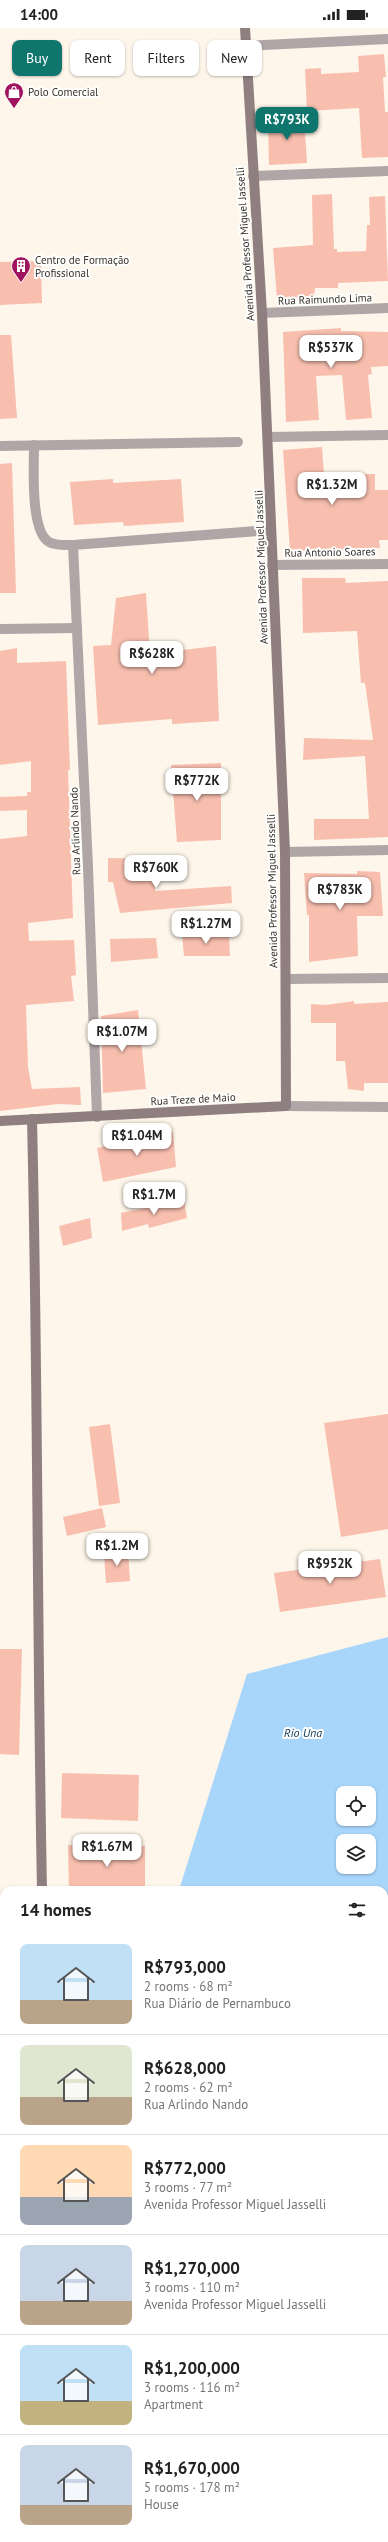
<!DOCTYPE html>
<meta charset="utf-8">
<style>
body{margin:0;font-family:"PT Sans",sans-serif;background:#f2f2f2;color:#222;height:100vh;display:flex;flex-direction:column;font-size:15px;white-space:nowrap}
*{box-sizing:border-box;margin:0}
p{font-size:13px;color:#767676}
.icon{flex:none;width:22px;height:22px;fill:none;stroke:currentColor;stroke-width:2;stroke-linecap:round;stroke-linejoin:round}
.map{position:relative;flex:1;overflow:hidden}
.drawer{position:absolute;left:0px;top:1858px;width:388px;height:656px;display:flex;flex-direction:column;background:#fff;border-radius:12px 12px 0 0;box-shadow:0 1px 3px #0004}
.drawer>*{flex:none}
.banner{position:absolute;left:12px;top:12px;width:364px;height:36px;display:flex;gap:8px}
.tools{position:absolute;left:336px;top:1758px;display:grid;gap:8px}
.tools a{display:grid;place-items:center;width:40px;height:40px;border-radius:8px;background:#fff;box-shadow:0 1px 3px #0004;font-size:20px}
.price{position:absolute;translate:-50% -34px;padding:0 9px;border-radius:8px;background:#fff;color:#222;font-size:13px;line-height:26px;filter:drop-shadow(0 1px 2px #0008)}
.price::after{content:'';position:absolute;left:50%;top:24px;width:12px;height:9px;margin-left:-6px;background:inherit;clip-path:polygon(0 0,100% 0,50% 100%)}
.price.current{background:#0f766e;color:#fff}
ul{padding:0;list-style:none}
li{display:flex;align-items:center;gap:12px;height:100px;padding:0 20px}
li+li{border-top:1px solid #e0e0e0}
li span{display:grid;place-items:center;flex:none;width:112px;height:80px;border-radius:8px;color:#555}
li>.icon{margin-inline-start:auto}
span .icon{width:48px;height:48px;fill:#fffc;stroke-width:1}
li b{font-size:17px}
h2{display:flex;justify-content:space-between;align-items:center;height:48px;padding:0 20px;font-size:17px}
.chip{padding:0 14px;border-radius:8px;background:#fff;box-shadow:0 1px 3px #0004;font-size:14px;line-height:36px}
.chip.current{background:#0f766e;color:#fff}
.status{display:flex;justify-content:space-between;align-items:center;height:28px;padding:0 20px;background:#fff;direction:ltr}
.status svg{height:11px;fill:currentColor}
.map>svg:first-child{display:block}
.forest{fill:#98d4a7}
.water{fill:#a8d5fa;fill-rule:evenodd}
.building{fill:#f8bfaf}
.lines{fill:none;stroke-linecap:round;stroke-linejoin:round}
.street{stroke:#b1a6a7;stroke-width:10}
.secondary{stroke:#8f7f81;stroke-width:10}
.labels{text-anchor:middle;stroke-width:4;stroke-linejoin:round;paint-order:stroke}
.poi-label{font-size:11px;fill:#38332b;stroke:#fff;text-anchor:start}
.street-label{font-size:11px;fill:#38332b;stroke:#fff}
.water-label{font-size:12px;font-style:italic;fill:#0c3756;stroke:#fff}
</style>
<div class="status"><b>14:00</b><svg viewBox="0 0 49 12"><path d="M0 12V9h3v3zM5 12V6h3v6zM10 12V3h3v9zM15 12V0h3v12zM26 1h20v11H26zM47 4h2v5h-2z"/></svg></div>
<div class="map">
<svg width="388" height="2514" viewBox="0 0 388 2514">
<rect width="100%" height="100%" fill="#fef6ea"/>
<path class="forest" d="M388,2488V2514H360L362,2510H384V2491Z"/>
<g class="water">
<path d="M388,1609V2469L384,2472V1862H179L247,1646ZM343,1765H369V1791H343ZM343,1813H369V1839H343Z"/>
<path d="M187,2510H350L348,2514H188Z"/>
</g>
<g class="building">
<path d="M184,24L185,44L168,45L167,25Z"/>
<path d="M384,26L386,49H383L385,84H388V129L362,130L359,80L307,83L305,41L321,40V46L359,44L358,28Z"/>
<path d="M304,88L307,135L269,137L268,90Z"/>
<path d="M332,166L334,221H337V224L366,223L367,197H370L369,169L385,168L388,253L338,255V260H315L314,268L277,271L273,220L313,217L312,167Z"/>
<path d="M41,233L42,275L0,277V234Z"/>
<path d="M341,300V303L388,304V338L371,339L372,346L368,347L372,390L346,392L342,347L316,348L319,392L286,394L283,304Z"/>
<path d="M0,307H11L17,390L0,391Z"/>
<path d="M322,419L324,446H375V462H388V512H379L380,520L290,523L283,422Z"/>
<path d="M12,435L16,565H0V436Z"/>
<path d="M113,451V455L181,451L184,494L124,498L123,494L74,497L70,454Z"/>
<path d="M302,550H345L346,555L388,553V809L314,812V791H369L365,728L303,732L304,710L373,712L365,655H361L357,603L303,605Z"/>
<path d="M146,565L150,626L216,618L219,693L172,696V691L98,697L93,618L111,617L116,570Z"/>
<path d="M17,620V635L66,633L70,742H68L73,890L28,895L29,913L74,912L76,947L71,948L74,973L26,977L28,1039L32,1061L80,1059L81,1077L58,1076L0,1083V811L27,808V782L0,783V769L27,768V764H31V733L0,737V623Z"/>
<path d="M221,735V812L177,814L171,737Z"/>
<path d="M108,830L157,831L155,863L231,858L232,875L120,885L113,854H108Z"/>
<path d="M357,843L380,844L383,888H357L358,928L309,934V887H307L304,845L357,846Z"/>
<path d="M182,907H229L230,928H184Z"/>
<path d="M156,910L158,930L111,934L110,911Z"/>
<path d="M354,973V976L388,974V1055H364V1063L348,1061L345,1033H336V995H311V976L326,977Z"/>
<path d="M138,982L146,1061L103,1065L101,988Z"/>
<path d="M173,1104L176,1139L103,1154L97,1120Z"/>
<path d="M184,1172L187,1190L149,1200L148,1196L122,1203L121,1185Z"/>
<path d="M90,1190L92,1210L63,1218L59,1198Z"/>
<path d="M388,1386V1501L341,1509L324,1395Z"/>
<path d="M110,1396L120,1475L99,1478L89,1399Z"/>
<path d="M102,1480L106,1499L67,1508L63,1489Z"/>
<path d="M128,1523L130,1553L106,1555L104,1525Z"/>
<path d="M380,1531L386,1569L280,1584L274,1545Z"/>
<path d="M0,1621H22L19,1727L0,1726Z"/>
<path d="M62,1745L139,1747L138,1793L61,1790Z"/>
<path d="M68,1817L145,1818V1862H69Z"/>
</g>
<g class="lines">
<g class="street">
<path d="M246,18L388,11"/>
<path d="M253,148L388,143"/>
<path d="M262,285L388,280"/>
<path d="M268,409L388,407"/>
<path d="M34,417C34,439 30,503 49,514C56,518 66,517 73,517L271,502"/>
<path d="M0,418L238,414"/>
<path d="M73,517L88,839L97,1089"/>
<path d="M272,537L388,536"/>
<path d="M0,601L77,600"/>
<path d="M285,824L388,822"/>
<path d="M286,951L388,950"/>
<path d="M286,1078L388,1079"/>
</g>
<g class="secondary">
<path d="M32,1091C38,1348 37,1605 42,1862"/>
<path d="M0,1093L286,1078L285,824L262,285L245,0"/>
<path d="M52,2510V2514"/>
</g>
</g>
<defs>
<symbol id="shop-pin" viewBox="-11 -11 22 30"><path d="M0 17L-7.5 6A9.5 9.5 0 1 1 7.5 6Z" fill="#a0145f" stroke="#fff"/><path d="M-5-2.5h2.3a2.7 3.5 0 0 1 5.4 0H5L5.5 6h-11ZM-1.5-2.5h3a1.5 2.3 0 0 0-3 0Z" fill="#fff"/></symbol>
<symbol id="building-pin" viewBox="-11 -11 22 30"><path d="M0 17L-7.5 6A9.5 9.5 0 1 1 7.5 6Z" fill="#a0145f" stroke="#fff"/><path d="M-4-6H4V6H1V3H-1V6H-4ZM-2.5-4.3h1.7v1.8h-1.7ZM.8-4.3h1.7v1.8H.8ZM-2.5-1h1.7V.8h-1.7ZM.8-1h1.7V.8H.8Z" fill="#fff"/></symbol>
</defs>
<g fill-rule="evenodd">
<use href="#shop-pin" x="3" y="53" width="22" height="30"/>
<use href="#building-pin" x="10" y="227" width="22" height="30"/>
</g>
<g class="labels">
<g class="poi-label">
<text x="28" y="68">Polo Comercial</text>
<text x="35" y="236">Centro de Formação<tspan x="35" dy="13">Profissional</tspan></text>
</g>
<g class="street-label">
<text transform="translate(245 216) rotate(-94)" y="4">Avenida Professor Miguel Jasselli</text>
<text transform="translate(325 271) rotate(-2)" y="4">Rua Raimundo Lima</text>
<text transform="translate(330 524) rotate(-1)" y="4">Rua Antonio Soares</text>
<text transform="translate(261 539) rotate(-92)" y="4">Avenida Professor Miguel Jasselli</text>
<text transform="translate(75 803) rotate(-92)" y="4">Rua Arlindo Nando</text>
<text transform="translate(272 863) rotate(-91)" y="4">Avenida Professor Miguel Jasselli</text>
<text transform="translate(193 1071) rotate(-3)" y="4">Rua Treze de Maio</text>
</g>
<g class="water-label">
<text x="303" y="1709">Rio Una</text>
</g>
</g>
</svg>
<div class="tools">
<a><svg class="icon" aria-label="locate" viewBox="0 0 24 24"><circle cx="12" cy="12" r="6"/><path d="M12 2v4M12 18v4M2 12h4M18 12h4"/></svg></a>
<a><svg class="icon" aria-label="layers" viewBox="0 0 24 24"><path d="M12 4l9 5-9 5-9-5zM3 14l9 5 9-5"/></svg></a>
</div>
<b class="price current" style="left:287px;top:113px">R$793K</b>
<b class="price" style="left:331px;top:341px">R$537K</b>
<b class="price" style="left:332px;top:478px">R$1.32M</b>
<b class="price" style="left:152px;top:647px">R$628K</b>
<b class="price" style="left:197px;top:774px">R$772K</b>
<b class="price" style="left:156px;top:861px">R$760K</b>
<b class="price" style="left:340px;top:883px">R$783K</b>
<b class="price" style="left:206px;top:917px">R$1.27M</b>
<b class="price" style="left:122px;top:1025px">R$1.07M</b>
<b class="price" style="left:137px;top:1129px">R$1.04M</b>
<b class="price" style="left:154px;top:1188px">R$1.7M</b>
<b class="price" style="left:117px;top:1539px">R$1.2M</b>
<b class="price" style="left:330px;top:1557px">R$952K</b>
<b class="price" style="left:107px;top:1840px">R$1.67M</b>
<div class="banner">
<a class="chip current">Buy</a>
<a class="chip">Rent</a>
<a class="chip">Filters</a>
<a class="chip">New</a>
</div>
<section class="drawer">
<h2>14 homes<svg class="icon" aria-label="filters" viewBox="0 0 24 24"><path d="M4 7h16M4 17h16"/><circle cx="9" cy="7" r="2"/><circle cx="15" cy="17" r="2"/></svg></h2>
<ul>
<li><span style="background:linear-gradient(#bfe0f5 70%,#b9a48a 0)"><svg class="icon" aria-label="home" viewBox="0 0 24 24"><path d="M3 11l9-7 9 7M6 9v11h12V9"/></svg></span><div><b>R$793,000</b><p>2 rooms · 68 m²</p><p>Rua Diário de Pernambuco</p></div></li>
<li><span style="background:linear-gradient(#dfe7d0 65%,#b9a48a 0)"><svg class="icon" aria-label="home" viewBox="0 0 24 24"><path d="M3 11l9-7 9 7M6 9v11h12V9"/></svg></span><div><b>R$628,000</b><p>2 rooms · 62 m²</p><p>Rua Arlindo Nando</p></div></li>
<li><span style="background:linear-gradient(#ffd9b3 65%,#9aa5b1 0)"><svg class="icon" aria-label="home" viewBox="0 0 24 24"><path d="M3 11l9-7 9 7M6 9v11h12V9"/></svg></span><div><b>R$772,000</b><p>3 rooms · 77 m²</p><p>Avenida Professor Miguel Jasselli</p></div></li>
<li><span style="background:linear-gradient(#c9d6e8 70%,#b9a48a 0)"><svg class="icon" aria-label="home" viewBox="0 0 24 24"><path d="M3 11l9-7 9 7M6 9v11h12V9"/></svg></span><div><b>R$1,270,000</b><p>3 rooms · 110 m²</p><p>Avenida Professor Miguel Jasselli</p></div></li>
<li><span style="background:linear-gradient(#bfe0f5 70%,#c2b280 0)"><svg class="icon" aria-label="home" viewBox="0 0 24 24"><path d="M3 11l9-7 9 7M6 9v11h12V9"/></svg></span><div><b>R$1,200,000</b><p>3 rooms · 116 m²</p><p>Apartment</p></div></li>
<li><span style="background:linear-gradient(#c9d6e8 75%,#b9a48a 0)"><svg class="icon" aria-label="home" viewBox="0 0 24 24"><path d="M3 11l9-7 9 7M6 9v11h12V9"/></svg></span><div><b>R$1,670,000</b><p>5 rooms · 178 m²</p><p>House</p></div></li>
</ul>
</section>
</div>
